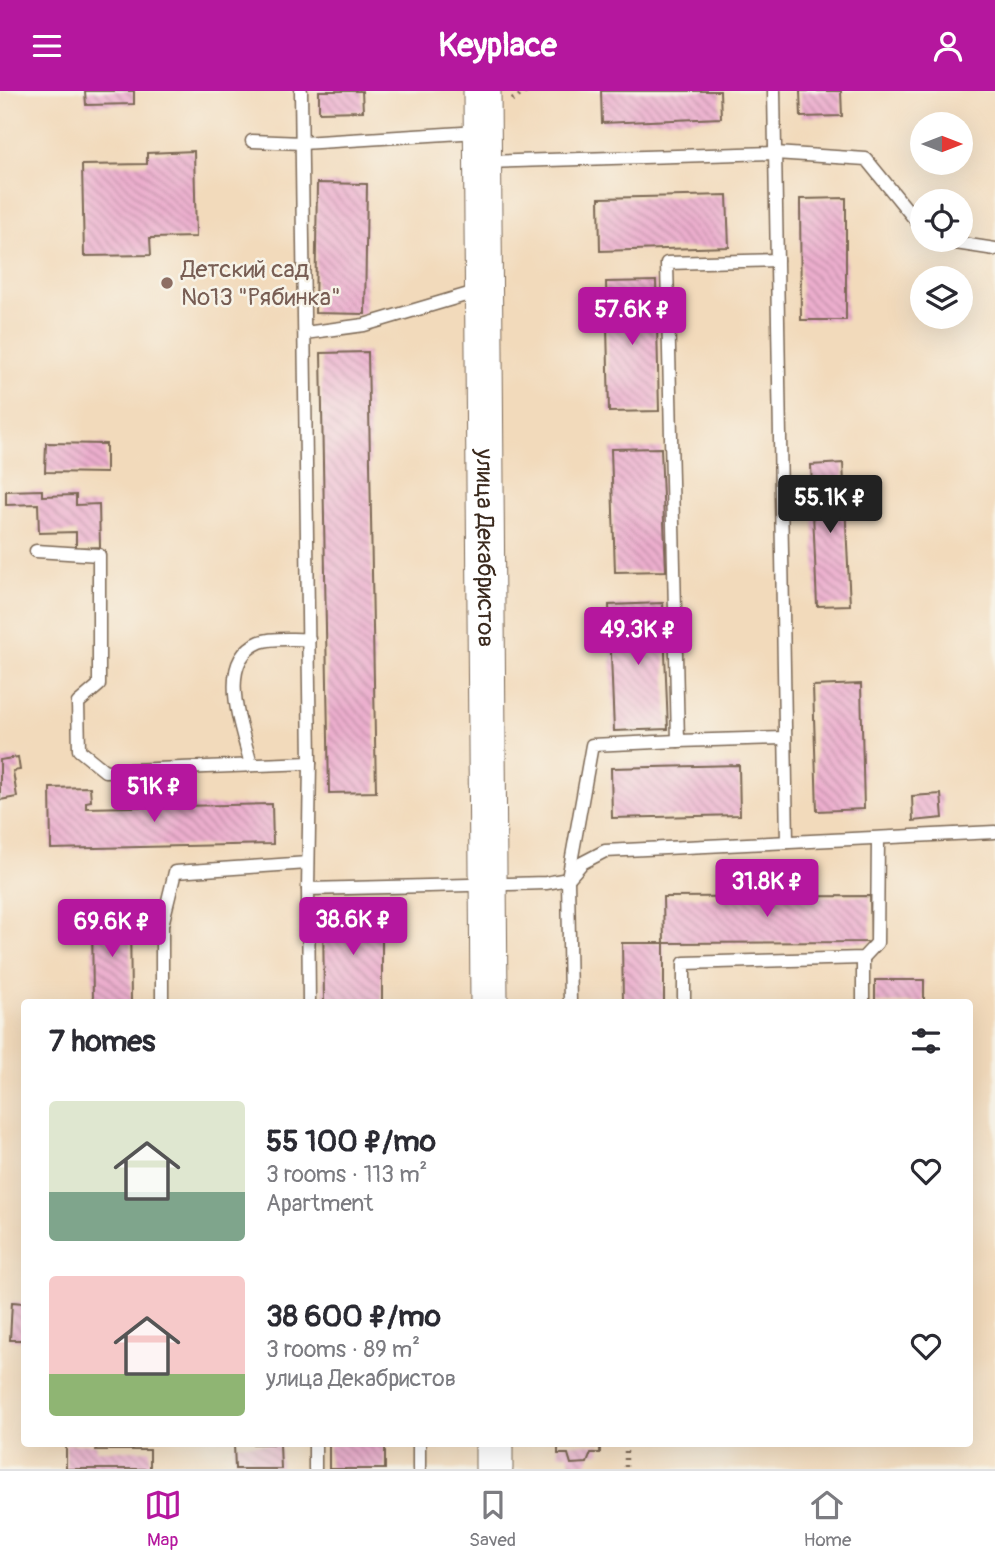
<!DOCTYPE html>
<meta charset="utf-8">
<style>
body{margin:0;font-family:Pangolin,sans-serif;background:#f7f7f7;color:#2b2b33;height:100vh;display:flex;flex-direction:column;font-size:26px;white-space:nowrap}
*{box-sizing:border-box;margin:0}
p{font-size:23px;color:#7c7c81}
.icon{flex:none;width:38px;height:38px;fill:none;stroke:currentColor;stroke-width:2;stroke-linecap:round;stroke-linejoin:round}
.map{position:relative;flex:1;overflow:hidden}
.side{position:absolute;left:21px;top:908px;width:952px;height:448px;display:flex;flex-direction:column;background:#fff;border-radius:7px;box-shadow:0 7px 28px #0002}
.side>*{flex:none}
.needle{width:46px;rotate:90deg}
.tools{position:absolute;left:910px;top:21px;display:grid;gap:14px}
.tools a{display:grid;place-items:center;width:63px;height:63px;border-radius:50%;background:#fff;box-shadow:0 7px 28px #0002;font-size:35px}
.price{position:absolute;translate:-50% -60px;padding:0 16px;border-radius:7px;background:#b5179e;color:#fff;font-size:23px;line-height:46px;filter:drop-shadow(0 2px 4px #0008)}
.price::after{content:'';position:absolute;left:50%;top:42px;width:21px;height:16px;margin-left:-10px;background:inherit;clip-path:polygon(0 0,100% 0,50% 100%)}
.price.active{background:#222;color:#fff}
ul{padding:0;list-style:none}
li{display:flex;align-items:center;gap:21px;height:175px;padding:0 28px}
li span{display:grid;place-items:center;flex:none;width:196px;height:140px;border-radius:7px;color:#555}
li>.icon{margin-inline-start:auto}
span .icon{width:84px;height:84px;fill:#fffc;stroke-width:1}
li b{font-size:30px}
h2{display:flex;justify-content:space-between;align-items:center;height:84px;padding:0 28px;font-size:30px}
header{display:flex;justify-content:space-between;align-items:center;height:91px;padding:0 28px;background:#b5179e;color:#fff;font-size:32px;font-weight:700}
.tab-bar{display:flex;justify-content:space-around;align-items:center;height:98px;border-top:2px solid #e1e1e2;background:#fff;font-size:19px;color:#7c7c81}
.tab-bar a{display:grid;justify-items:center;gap:4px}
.tab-bar .active{color:#b5179e}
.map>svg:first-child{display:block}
.building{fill:url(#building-back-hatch)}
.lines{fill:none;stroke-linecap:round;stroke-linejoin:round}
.service-casing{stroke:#7b6855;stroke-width:15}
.primary-casing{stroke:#7b6855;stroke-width:39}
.path{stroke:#7b6855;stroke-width:4.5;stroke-dasharray:2 5;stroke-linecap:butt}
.service{stroke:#fff;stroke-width:12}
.primary{stroke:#fff;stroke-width:37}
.education-dot{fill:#8d6e63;stroke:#f7f3e8;stroke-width:2.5}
.labels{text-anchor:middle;stroke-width:5;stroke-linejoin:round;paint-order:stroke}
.education-label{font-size:24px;fill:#785e54;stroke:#f7f3e8;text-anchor:start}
.street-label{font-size:24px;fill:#3b2a1e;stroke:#f7f3e8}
</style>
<header><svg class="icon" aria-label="menu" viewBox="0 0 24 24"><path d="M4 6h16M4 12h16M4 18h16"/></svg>Keyplace<svg class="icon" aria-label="person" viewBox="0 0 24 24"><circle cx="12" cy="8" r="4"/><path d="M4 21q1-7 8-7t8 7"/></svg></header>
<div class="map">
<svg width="995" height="1378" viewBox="0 0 995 1378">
<defs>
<pattern id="building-back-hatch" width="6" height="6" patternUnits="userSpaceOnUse" patternTransform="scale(1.75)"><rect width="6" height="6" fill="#ecaece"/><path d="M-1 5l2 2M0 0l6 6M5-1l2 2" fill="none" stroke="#c08ea7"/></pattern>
</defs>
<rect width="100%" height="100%" fill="#f7f3e8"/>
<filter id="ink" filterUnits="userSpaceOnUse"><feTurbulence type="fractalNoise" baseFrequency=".0143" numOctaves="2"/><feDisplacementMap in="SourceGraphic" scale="14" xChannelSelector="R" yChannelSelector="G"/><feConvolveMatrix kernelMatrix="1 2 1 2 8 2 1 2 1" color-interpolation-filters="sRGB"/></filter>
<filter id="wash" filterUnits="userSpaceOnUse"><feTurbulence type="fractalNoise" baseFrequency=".00686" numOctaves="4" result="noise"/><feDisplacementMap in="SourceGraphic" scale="28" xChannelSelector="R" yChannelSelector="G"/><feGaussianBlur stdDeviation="1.57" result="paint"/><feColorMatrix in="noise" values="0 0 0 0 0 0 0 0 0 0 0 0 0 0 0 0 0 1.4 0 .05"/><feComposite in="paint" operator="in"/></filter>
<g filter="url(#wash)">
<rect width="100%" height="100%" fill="#f2dabb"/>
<g id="blocks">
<g class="building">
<path d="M85,0H134V13L86,14Z"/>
<path d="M319,0H362L363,20L319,21Z"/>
<path d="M601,0H720L721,27L602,32Z"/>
<path d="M800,0H841L842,25L801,26Z"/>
<path d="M194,60L196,146L150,147L151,164L84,165L82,74L147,73V62Z"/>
<path d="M317,92L367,93L365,223L315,222Z"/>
<path d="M727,104L729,156L600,160L599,107Z"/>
<path d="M846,107V229H801L800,108Z"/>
<path d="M656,190L659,320L609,321L606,191Z"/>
<path d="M368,261L376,701L329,702L321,262Z"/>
<path d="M46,352L106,353V382L45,381Z"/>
<path d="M661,357L666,480L615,481L611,358Z"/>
<path d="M843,372L850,514L817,515L811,374Z"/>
<path d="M42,399V405L76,404V414L99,413L100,456L76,457V441L39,442L38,413L6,414V400Z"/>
<path d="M663,512L668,638L614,640L609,514Z"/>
<path d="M861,593L864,718L817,720L813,595Z"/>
<path d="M18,666L20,679L13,680L17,706L0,709V669Z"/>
<path d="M739,674L740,724L612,727L611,677Z"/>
<path d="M90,696L91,710L86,711V717L272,713L273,753L51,758L50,697Z"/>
<path d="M941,703L943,727L913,730L912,705Z"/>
<path d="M870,805L871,851L664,852L663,806Z"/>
<path d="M323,820H382V912H324Z"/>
<path d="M130,824L131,912H93L92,825Z"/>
<path d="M622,852H664V912H623Z"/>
<rect x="875" y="889" width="49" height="23"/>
<path d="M12,1211L24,1212V1249H10Z"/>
<path d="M66,1353H96V1359H150V1378H66Z"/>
<path d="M234,1353H280L281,1378H235Z"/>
<rect x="329" y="1353" width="56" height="25"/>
<path d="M558,1353H600V1362H591L587,1372L571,1373L568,1363H558Z"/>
</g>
</g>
</g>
<g filter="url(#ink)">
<use href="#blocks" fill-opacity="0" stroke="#7b6855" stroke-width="2"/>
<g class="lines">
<defs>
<g id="service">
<path d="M774,0L787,751"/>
<path d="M252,50L302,52L478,41"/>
<path d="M486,71L775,62L866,68L922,137"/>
<path d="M936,149L995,158"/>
<path d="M777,169L667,172L678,650L785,647"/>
<path d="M305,242L364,234L479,200"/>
<path d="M36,460L99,464V594L78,612L79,659L105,680L310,672L301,0"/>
<path d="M251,674C243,639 214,570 260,551C273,546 294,549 309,548"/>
<path d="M308,798L310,672"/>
<path d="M863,867V912"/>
<path d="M162,912V834L175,781L308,772"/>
<path d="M309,912L308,798L546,792L568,788L582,772L605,760L995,741"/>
<path d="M570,912L568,788L592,654L678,650"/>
<path d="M684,912V872L863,867L877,852L878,748"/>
<path d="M315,1353V1378"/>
<path d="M419,1353V1378"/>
</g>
<g id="primary">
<path id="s1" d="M482,0L489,912"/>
<path d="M494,1353V1378"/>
</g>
</defs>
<use href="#service" class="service-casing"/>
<use href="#primary" class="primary-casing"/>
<g class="path">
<path d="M512,9L528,0"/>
<path d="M626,1353V1378"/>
</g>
<use href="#service" class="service"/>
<use href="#primary" class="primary"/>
</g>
</g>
<circle class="education-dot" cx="167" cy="192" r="7"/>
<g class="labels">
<g class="education-label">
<text x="181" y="186">Детский сад<tspan x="181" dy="28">№13 "Рябинка"</tspan></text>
</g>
<g class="street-label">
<text dy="8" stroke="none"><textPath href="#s1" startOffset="457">улица Декабристов</textPath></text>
</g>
</g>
</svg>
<div class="tools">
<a><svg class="needle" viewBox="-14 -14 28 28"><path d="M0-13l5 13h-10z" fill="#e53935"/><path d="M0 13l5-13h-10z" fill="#7c7c81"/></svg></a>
<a><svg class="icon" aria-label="locate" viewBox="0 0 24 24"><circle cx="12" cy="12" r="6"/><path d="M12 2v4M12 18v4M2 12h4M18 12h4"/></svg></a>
<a><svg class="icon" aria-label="layers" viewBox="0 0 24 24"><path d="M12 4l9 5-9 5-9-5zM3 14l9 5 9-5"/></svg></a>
</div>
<b class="price" style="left:632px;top:256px">57.6K ₽</b>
<b class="price active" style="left:830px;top:444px">55.1K ₽</b>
<b class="price" style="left:638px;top:576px">49.3K ₽</b>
<b class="price" style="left:154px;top:733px">51K ₽</b>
<b class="price" style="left:767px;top:828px">31.8K ₽</b>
<b class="price" style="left:353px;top:866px">38.6K ₽</b>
<b class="price" style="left:112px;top:868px">69.6K ₽</b>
<section class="side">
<h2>7 homes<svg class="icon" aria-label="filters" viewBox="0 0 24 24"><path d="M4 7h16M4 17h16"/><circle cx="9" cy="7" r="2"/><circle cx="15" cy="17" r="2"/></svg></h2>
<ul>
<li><span style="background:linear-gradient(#dfe7d0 65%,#7fa58c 0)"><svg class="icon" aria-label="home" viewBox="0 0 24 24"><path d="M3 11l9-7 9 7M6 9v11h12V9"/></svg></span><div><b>55 100 ₽/mo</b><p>3 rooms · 113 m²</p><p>Apartment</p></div><svg class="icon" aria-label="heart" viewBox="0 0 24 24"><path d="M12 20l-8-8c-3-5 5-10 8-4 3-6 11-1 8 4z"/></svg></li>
<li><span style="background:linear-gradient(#f6c9c9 70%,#8fb573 0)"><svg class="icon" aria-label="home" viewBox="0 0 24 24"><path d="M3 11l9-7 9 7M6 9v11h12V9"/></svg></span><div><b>38 600 ₽/mo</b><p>3 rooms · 89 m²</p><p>улица Декабристов</p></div><svg class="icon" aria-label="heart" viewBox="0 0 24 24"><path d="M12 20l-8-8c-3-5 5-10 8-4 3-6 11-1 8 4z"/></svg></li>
</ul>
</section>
</div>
<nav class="tab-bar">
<a class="active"><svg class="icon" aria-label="map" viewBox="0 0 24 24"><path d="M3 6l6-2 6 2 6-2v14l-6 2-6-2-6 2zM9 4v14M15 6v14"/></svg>Map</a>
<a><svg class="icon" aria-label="saved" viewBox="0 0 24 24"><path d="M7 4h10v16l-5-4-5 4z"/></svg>Saved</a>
<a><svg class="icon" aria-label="home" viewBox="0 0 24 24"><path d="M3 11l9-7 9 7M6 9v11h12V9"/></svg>Home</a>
</nav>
